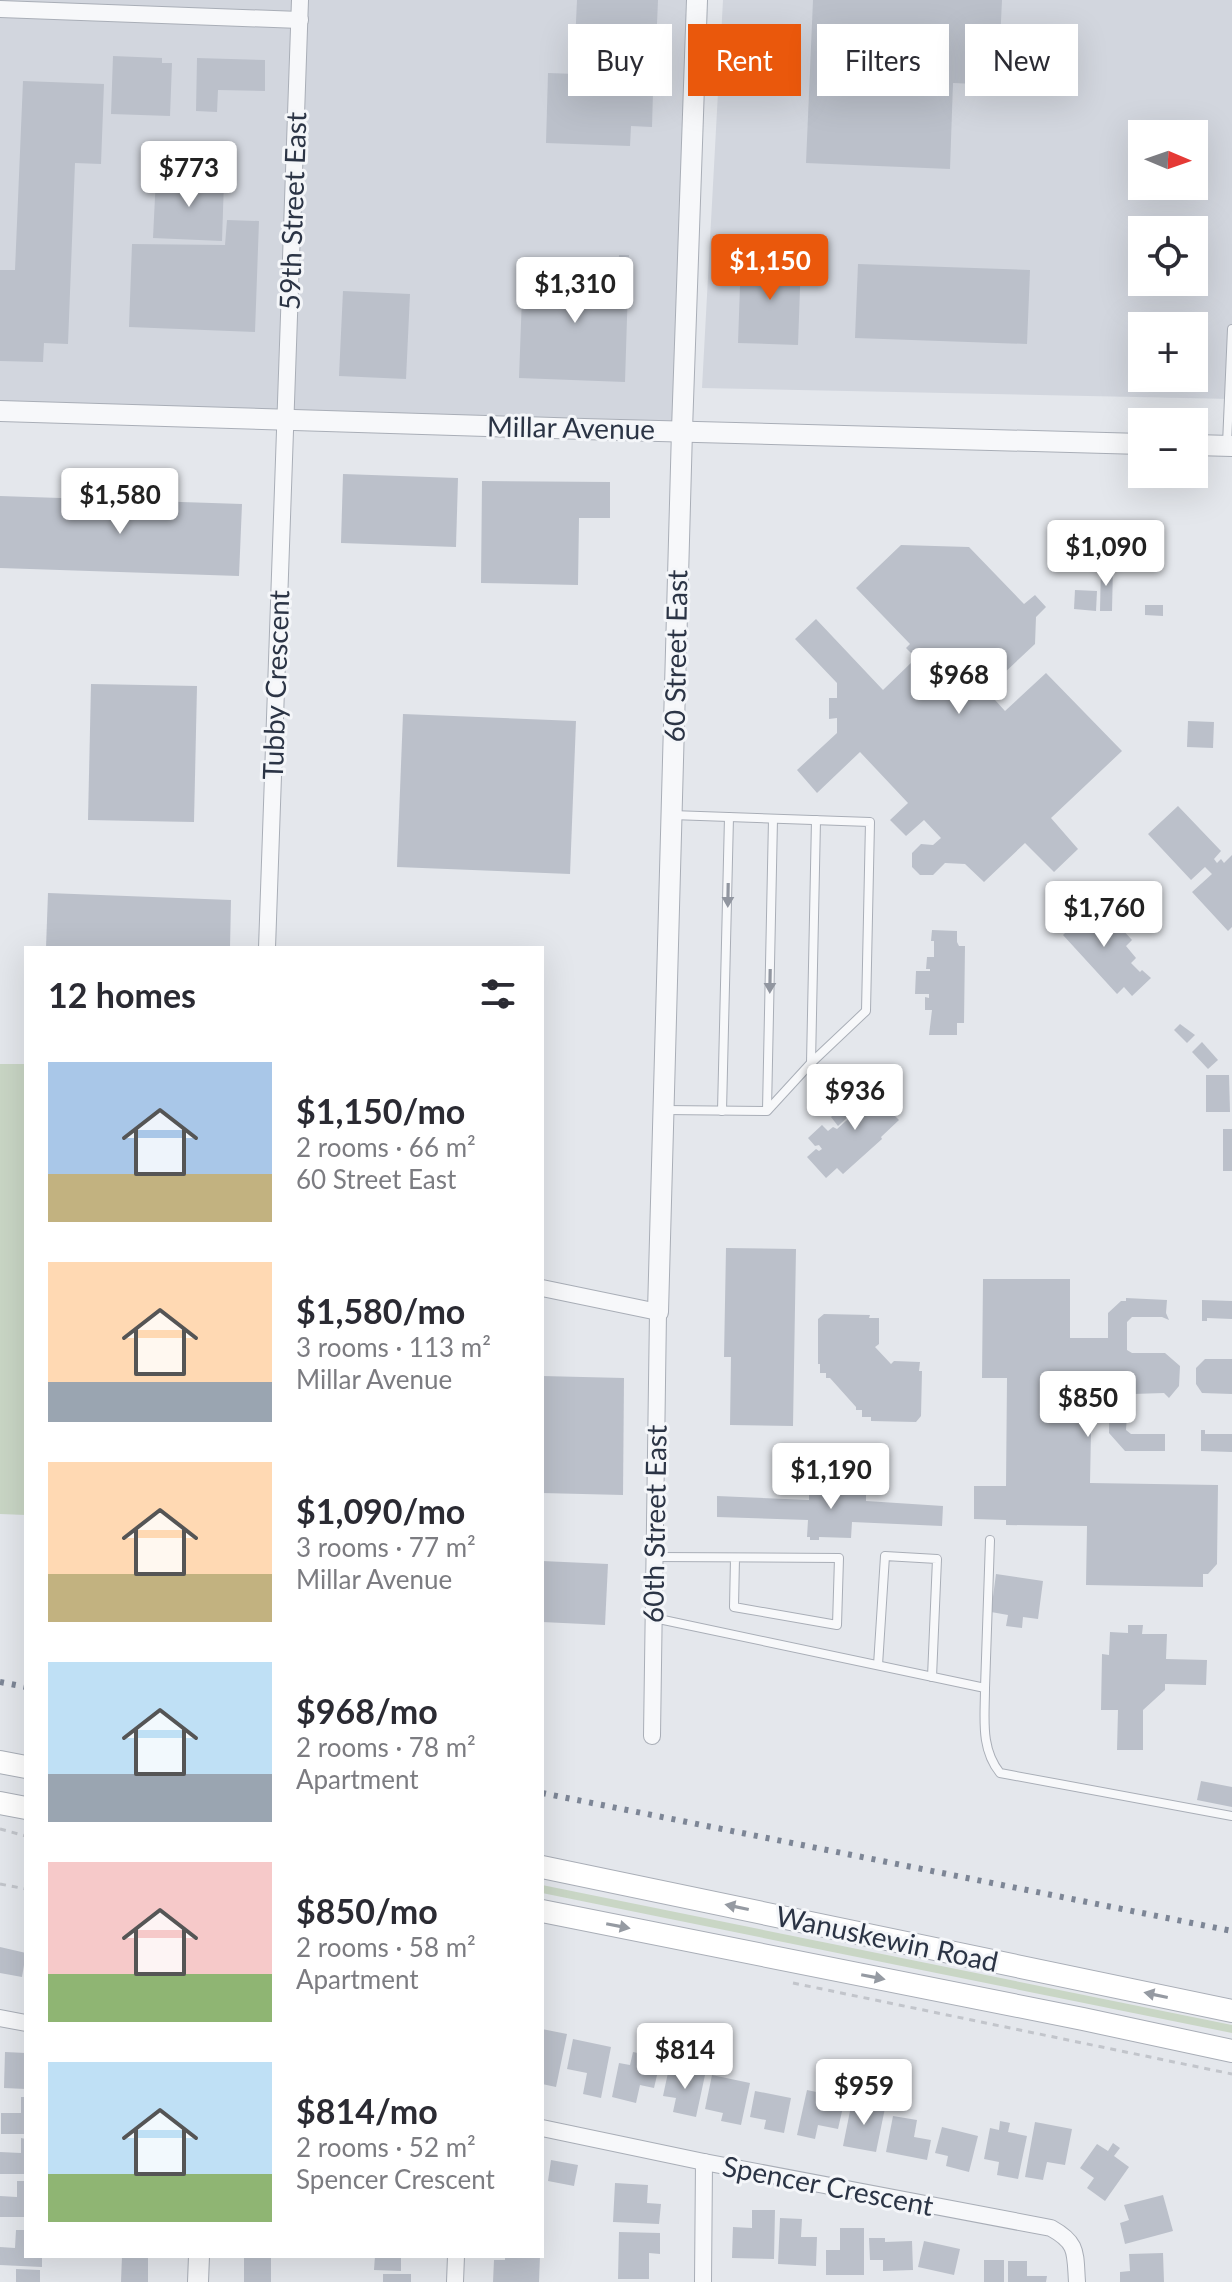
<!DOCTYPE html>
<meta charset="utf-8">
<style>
body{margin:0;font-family:Lato,sans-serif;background:#f7f7f7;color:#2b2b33;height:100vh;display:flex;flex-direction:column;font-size:30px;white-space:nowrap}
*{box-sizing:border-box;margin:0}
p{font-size:26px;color:#7c7c81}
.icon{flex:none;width:44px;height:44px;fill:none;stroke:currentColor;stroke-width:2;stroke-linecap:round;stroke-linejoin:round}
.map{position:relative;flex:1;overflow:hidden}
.drawer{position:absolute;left:24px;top:946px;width:520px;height:1312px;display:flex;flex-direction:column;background:#fff;border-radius:0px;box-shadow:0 8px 32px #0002}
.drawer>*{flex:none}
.banner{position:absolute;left:568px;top:24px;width:544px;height:72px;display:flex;gap:16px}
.needle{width:52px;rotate:92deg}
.controls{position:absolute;left:1128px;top:120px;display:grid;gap:16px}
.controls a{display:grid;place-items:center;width:80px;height:80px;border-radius:0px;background:#fff;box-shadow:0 8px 32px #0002;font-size:40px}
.price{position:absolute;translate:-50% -68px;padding:0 18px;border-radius:8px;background:#fff;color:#222;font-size:26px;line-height:52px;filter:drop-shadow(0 2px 4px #0008)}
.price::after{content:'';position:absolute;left:50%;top:48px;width:24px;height:18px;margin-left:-12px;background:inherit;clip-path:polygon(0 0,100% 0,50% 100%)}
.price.current{background:#ea580c;color:#fff}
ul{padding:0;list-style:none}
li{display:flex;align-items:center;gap:24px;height:200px;padding:0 24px}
li span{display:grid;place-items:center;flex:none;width:224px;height:160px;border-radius:0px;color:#555}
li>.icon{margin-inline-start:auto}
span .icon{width:96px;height:96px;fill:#fffc;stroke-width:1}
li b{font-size:34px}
h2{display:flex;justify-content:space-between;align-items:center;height:96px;padding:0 24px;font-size:34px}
.chip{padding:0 28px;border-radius:0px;background:#fff;box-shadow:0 8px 32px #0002;font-size:28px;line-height:72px}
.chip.current{background:#ea580c;color:#fff}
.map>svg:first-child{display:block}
.built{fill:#d2d6de;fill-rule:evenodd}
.green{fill:#c9d6c5}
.building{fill:#bbc0ca}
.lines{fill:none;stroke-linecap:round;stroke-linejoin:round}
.service-casing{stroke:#a9aeb7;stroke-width:10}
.minor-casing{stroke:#a9aeb7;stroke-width:18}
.tertiary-casing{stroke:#a9aeb7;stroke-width:22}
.secondary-casing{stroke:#a9aeb7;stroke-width:24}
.path{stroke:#c2c5cb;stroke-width:3;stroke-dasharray:6 6;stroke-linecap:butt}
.service{stroke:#f7f8fa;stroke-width:8}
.minor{stroke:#f7f8fa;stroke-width:16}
.tertiary{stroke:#f7f8fa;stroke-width:20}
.secondary{stroke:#fff;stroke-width:22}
.rail{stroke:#7d8696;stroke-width:6;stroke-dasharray:4 8;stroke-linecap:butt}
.oneway{fill:#9196a0}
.oneway2{fill:#959aa2}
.labels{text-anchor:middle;stroke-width:6;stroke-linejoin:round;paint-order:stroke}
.street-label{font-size:28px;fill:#2b3445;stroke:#f4f6f9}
</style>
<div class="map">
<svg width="1232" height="2282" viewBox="0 0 1232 2282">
<rect width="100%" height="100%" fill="#e4e7ec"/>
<g class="built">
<path d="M0,0H697L682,430L0,411Z"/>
<path d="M723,0H1232V399L702,388ZM1142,134H1194V186H1142ZM1142,230H1194V282H1142ZM1142,326H1194V378H1142Z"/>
</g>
<g class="green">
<path d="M0,1064H26V1515L0,1514Z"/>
<path d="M542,1885L1232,2025V2033L542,1893Z"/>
</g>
<g class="building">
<path d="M577,0H658L656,47L575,44Z"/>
<path d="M813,0H1002L998,85L953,83L950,169L806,163Z"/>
<path d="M113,56L162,58V63H172L170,116L111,114Z"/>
<path d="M197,58L265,60V91L218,90L217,112L196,111Z"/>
<path d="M548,73L633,76L632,92H653L652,127L631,126L630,146L546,143Z"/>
<path d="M23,81L104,84L101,164L75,163L68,344L44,343L43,362L0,361V270H15Z"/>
<path d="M156,177L224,180L222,241L153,238Z"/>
<path d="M227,220L259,221L255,332L129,327L132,244L225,245Z"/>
<path d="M619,255H629L625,382L519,378L523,269L618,273Z"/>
<path d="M741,258L801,260L798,345L738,343Z"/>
<path d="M858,264L1030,270L1027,344L855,338Z"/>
<path d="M343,291L410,294L406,379L339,376Z"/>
<path d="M343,474L458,478L456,547L341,543Z"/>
<path d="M482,481L610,482V518H579L578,585L481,583Z"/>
<path d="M0,496L242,504L239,576L0,568Z"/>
<path d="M901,545L969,547L1024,604L1035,595L1046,607L1036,617L1035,644L986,690L1005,711L1046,673L1122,751L1051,818L1078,849L1054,872L1025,843L984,882L965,864L945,863L933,875H920L912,867V853L921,844L933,845L941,838L924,820L906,836L890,820L908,803L860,752L817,793L797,770L837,733V718L829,719V698H837V683L795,639L816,619L883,690L916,658L906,648L910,644L856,588Z"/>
<path d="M1101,566H1113L1112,611H1100Z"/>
<path d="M1075,590L1097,591L1096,611L1074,609Z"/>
<path d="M1145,605H1163V616L1145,615Z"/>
<path d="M91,684L197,686L194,822L88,820Z"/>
<path d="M403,714L576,721L570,874L397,867Z"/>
<path d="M1188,721L1214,722L1213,748L1187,747Z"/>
<path d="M1178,806L1221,851L1214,859L1217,863L1221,859L1224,863L1232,855V927L1228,931L1192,892L1212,874L1205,867L1191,880L1148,834Z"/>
<path d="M48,893L231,900L230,948H46Z"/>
<path d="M1080,900L1089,911L1087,913L1093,920L1099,915L1114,931L1119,926L1132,940L1126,946L1136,958L1131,963L1140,972L1142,970L1151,978L1132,996L1124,987L1117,994L1063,935L1070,928L1068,926L1066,928L1059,920Z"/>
<path d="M932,930L957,931V942L959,946H965L964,1023H957V1035H929L932,1010H925V997L929,998V994H915L916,971H930V969H926L927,957H934V941H931Z"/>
<path d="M1180,1024L1195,1035L1187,1043L1174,1030Z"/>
<path d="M1202,1042L1218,1060L1208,1069L1192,1052Z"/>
<path d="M1206,1075H1229L1230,1112H1206Z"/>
<path d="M864,1084L874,1099L884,1086L903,1105L891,1112L899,1120L881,1137L882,1139L843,1174L837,1168L826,1178L807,1157L816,1149L819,1151L822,1149L819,1145L815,1146L808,1138L822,1125L828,1131L833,1127L837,1129L856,1112L854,1107L859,1103L852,1096Z"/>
<path d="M845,1104L853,1112L838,1126L831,1117Z"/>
<rect x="1223" y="1129" width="9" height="42"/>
<path d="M726,1248L796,1249L793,1426L730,1425L731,1357H724Z"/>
<path d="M983,1279H1070V1338H1108V1313L1121,1301H1126V1298L1167,1300L1166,1313L1169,1320L1162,1317H1132L1127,1322V1350L1132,1353H1165L1180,1366L1179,1386L1169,1398L1164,1393L1133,1394L1128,1400L1126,1430L1131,1434H1165V1451H1125L1109,1433L1110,1381H1092L1090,1483L1218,1485L1217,1564L1208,1574H1203V1587L1086,1585L1087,1526L1006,1525V1520L974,1519V1486H1006L1007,1378H982Z"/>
<path d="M1202,1300L1232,1301V1319L1207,1318V1321H1202Z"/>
<path d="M824,1314L870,1315L869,1318H879V1344L875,1347L891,1364L894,1361L920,1362L919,1371H922L921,1416L916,1422L871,1421V1417H862V1410H856V1407L830,1378H826V1373H820V1364H818V1319Z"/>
<path d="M1205,1359H1232V1394L1202,1393L1196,1384V1368Z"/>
<path d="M542,1376L624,1378L623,1495L542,1493Z"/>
<path d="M1201,1430H1205V1434H1232V1452L1201,1451Z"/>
<path d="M809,1486L866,1488V1501L943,1506L942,1526L852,1522L851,1538L819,1537V1540H810V1537H807L808,1520L717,1517V1496L809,1500Z"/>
<path d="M542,1561L608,1564L605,1625L542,1622Z"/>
<path d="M996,1574L1043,1581L1038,1619L1023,1617L1022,1628L1006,1626L1008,1615L991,1612Z"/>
<path d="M1128,1625H1143L1142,1634H1167L1166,1659L1207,1660L1206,1685L1165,1684V1690L1143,1710V1750H1117L1118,1710H1101L1102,1654L1109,1655L1110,1632L1128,1633Z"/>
<path d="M1201,1781L1232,1787V1807L1197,1800Z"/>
<path d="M0,1947L26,1953L22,1977L0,1973Z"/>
<path d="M542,2029L567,2034L556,2087L542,2084Z"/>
<path d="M573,2039L611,2047L601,2098L583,2094L587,2073L567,2069Z"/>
<path d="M5,2052L26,2053V2089L4,2088Z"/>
<path d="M633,2052L661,2058L654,2088L640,2085L636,2103L612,2097L619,2063L630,2065Z"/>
<path d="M669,2068L705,2075L696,2117L673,2112L676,2098L663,2096Z"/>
<path d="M712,2075L750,2083L741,2125L721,2121L723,2113L705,2109Z"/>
<path d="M807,2090L845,2098L838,2129L818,2125L815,2139L797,2135Z"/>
<path d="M755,2091L791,2098L784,2133L764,2129L766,2120L750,2117Z"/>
<path d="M21,2097H26V2134H1V2113H21Z"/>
<path d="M852,2101L885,2108L876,2152L843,2146Z"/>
<path d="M893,2116L917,2120L914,2137L931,2140L927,2160L886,2152Z"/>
<path d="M1000,2121L1010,2123L1008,2132L1027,2136L1018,2179L997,2175L999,2162L984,2159L990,2128L999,2130Z"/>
<path d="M1035,2122L1072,2129L1065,2165L1047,2162L1043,2180L1025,2177Z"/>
<path d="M942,2127L978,2136L969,2172L946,2166L948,2156L935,2153Z"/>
<path d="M21,2138L26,2139V2174H0V2152L21,2153Z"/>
<path d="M1113,2143L1120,2148L1114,2156L1129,2167L1105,2201L1087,2188L1094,2178L1080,2168L1097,2144L1108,2151Z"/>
<path d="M551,2160L578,2165L574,2186L548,2181Z"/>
<path d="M17,2181H26V2217H0V2196L17,2197Z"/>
<path d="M615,2183L648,2185L647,2203L661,2204L659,2224L613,2222Z"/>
<path d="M1163,2195L1173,2231L1125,2244L1120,2223L1129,2220L1124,2205Z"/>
<path d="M752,2210H775L774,2259L732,2258L733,2227L752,2228Z"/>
<path d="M780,2218L802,2219L801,2237H817L816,2266L778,2264Z"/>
<path d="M840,2228H864V2275H826V2250H840Z"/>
<path d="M16,2230H26V2256H42V2267L0,2265V2247L15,2248Z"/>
<path d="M619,2232L660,2233V2254L649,2253V2279H618Z"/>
<path d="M869,2238H885V2242L912,2241L913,2270L883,2271V2260H870Z"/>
<path d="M924,2241L960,2249L954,2275L918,2267Z"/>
<path d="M1163,2253L1164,2282H1120V2272L1130,2271L1129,2254Z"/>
<path d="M122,2256H148V2282H121Z"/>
<rect x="244" y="2256" width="27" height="26"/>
<path d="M375,2256H401V2271L374,2270Z"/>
<path d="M505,2256H540L539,2282H493L494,2260H505Z"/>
<rect x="984" y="2260" width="20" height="22"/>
<path d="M1008,2261H1027V2276H1047L1046,2282H1008Z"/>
<path d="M16,2269L40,2270V2282H16Z"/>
<rect x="383" y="2274" width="28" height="8"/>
</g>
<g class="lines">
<defs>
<g id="service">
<path d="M1227,444L1232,329"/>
<path d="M811,1063L816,820"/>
<path d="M664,1110L767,1111L811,1063L866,1011L870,822L672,815"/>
<path d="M767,1110L773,819"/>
<path d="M722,1111L729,817"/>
<path d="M655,1557L839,1558L837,1625L734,1607L735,1558"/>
<path d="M654,1618L985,1688C985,1718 980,1748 1000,1773L1232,1816"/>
<path d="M878,1665L885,1556L937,1559L932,1677"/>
<path d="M985,1688L990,1540"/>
</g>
<g id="minor">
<path d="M0,9L300,20"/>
<path d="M267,948L300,0"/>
<path d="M542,1288L658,1312L652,1736"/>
<path d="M0,2018L26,2023"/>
<path d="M542,2128L704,2162L1051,2228C1078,2243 1075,2252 1077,2282"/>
<path d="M455,2282L456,2256"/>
<path d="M703,2282L704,2162"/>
</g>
<g id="tertiary">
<path d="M0,411C381,425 761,433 1142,444"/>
<path d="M1194,445L1232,446"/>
<path d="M658,1312L682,430L697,0"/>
<path d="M198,2282L199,2256"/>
</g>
<g id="secondary">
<path d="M0,1762L26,1767"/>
<path d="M0,1803L26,1808"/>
<path d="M542,1867L1232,2011"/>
<path d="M542,1911L1083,2019L1232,2051"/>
</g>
</defs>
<use href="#service" class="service-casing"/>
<use href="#minor" class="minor-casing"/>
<use href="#tertiary" class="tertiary-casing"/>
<use href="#secondary" class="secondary-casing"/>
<g class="path">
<path d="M0,1829L26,1836"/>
<path d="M0,1884L26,1889"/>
<path d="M793,1983L1232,2074"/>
</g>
<use href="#service" class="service"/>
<use href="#minor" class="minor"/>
<use href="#tertiary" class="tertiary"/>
<use href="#secondary" class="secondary"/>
<g class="rail">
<path d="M0,1682L26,1687"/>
<path d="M542,1793L1232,1931"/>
</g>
</g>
<defs><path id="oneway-solid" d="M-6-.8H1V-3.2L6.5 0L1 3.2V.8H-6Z" transform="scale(2)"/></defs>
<g class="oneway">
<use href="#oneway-solid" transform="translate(728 895) rotate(91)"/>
<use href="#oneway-solid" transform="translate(770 981) rotate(91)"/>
</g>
<g class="oneway2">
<use href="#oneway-solid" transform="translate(737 1907) rotate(-168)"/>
<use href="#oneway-solid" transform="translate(618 1926) rotate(11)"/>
<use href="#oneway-solid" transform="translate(873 1977) rotate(11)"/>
<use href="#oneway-solid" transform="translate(1156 1995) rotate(-168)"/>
</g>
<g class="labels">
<g class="street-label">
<text transform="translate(293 211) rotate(-88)" y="10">59th Street East</text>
<text transform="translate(571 428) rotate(1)" y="10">Millar Avenue</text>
<text transform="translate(676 656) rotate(-89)" y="10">60 Street East</text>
<text transform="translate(276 685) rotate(-88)" y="10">Tubby Crescent</text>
<text transform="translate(655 1524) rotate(-89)" y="10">60th Street East</text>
<text transform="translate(887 1939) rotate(12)" y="10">Wanuskewin Road</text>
<text transform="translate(828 2186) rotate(11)" y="10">Spencer Crescent</text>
</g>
</g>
</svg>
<div class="controls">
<a><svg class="needle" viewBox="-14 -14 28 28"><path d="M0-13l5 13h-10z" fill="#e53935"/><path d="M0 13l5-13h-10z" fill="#7c7c81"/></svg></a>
<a><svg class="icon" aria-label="locate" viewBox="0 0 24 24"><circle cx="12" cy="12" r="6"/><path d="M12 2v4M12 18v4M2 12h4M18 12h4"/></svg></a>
<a>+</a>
<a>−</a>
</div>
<b class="price" style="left:189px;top:209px">$773</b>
<b class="price current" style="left:770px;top:302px">$1,150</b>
<b class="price" style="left:575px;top:325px">$1,310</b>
<b class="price" style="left:120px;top:536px">$1,580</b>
<b class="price" style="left:1106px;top:588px">$1,090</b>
<b class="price" style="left:959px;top:716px">$968</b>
<b class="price" style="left:1104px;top:949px">$1,760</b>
<b class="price" style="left:855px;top:1132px">$936</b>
<b class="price" style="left:1088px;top:1439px">$850</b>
<b class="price" style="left:831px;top:1511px">$1,190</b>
<b class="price" style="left:685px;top:2091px">$814</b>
<b class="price" style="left:864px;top:2127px">$959</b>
<div class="banner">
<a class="chip">Buy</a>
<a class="chip current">Rent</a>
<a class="chip">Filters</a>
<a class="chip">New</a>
</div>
<section class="drawer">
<h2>12 homes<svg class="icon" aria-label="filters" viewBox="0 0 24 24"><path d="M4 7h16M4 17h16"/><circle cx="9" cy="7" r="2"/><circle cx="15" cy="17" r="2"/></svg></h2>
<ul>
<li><span style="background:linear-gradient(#a9c7e8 70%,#c2b280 0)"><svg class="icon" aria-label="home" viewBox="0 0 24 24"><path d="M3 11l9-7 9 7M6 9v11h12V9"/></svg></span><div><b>$1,150/mo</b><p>2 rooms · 66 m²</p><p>60 Street East</p></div></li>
<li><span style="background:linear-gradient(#ffd9b3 75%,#9aa5b1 0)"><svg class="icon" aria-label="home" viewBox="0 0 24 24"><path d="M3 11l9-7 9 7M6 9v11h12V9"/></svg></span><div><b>$1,580/mo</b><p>3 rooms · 113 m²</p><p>Millar Avenue</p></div></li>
<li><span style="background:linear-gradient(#ffd9b3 70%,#c2b280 0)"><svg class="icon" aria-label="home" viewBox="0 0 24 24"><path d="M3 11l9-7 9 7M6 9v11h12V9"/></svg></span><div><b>$1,090/mo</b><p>3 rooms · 77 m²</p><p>Millar Avenue</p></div></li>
<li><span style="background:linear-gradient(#bfe0f5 70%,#9aa5b1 0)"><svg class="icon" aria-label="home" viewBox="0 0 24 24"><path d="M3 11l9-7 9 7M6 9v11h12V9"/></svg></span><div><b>$968/mo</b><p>2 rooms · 78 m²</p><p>Apartment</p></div></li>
<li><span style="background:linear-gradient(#f6c9c9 70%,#8fb573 0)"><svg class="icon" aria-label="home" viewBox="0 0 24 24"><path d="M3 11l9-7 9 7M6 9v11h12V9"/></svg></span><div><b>$850/mo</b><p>2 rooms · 58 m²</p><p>Apartment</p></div></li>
<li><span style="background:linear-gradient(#bfe0f5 70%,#8fb573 0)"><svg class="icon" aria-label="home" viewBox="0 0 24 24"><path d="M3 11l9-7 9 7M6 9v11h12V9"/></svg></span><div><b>$814/mo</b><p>2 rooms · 52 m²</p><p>Spencer Crescent</p></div></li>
</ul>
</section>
</div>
